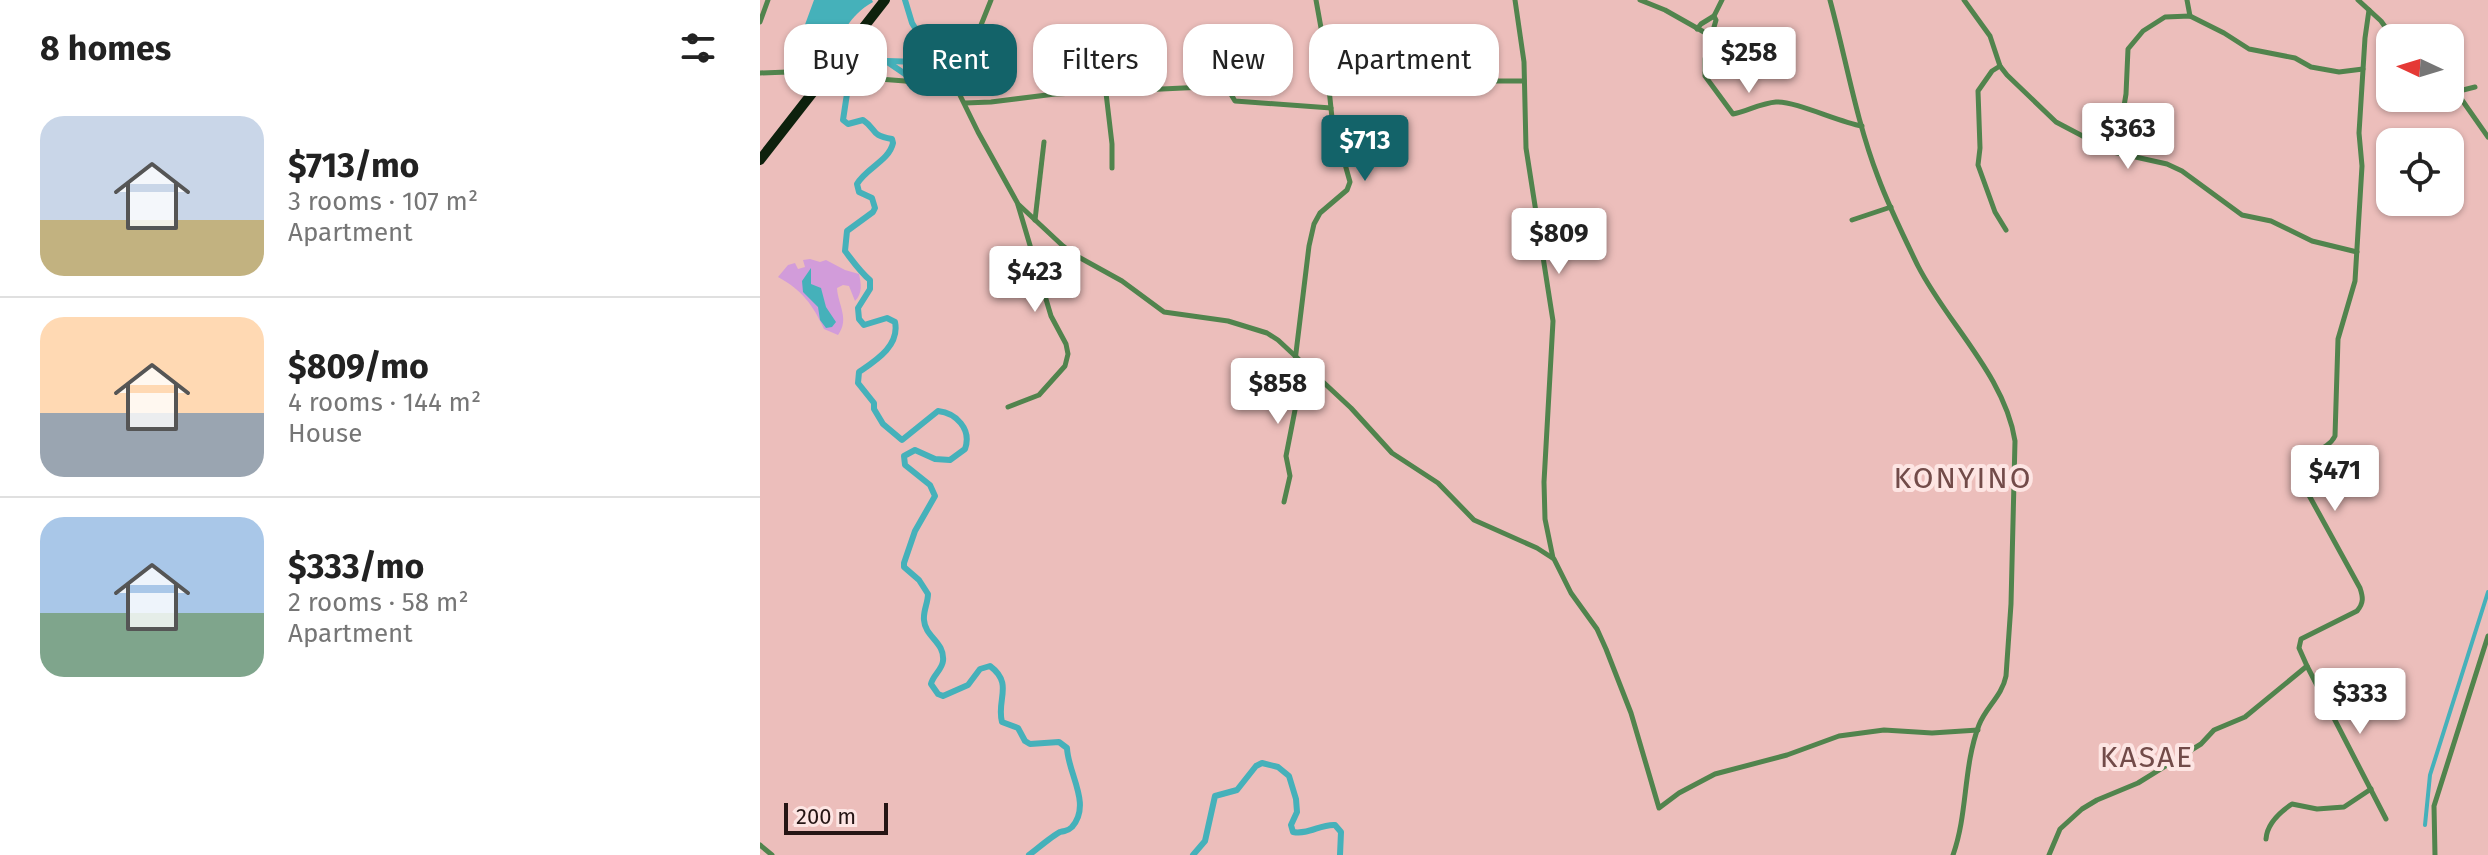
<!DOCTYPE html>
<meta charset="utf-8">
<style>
body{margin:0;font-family:"Fira Sans",sans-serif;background:#f2f2f2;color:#222;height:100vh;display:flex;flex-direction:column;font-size:30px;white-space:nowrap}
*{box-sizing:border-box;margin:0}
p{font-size:26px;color:#767676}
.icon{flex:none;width:44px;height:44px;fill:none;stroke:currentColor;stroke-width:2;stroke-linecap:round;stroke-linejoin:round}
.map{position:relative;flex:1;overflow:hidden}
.panel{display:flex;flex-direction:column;background:#fff;width:760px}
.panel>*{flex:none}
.top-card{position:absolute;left:24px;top:24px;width:760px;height:72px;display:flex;gap:16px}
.needle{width:52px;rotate:274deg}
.tools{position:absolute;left:1616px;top:24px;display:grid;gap:16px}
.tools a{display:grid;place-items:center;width:88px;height:88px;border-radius:16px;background:#fff;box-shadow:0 2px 6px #0004;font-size:40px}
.scale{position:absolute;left:24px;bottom:20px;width:104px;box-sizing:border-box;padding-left:8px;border:4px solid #251514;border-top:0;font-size:22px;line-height:28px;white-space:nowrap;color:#251514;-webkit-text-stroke:6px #fde5e3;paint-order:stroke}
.price{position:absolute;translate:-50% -68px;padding:0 18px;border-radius:8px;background:#fff;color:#222;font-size:26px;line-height:52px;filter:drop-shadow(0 2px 4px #0008)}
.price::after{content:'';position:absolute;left:50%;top:48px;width:24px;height:18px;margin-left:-12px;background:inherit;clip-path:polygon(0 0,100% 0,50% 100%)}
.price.current{background:#136369;color:#fff}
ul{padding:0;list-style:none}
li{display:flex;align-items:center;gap:24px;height:200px;padding:0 40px}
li+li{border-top:2px solid #e0e0e0}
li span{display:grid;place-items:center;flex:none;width:224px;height:160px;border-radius:24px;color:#555}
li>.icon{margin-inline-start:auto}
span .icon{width:96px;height:96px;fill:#fffc;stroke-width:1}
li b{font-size:34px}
h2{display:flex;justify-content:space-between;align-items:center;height:96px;padding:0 40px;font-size:34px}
.tag{padding:0 28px;border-radius:24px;background:#fff;box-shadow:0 2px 6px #0004;font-size:28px;line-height:72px}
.tag.current{background:#136369;color:#fff}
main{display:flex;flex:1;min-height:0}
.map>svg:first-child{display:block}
.green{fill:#d29cda}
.water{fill:#45b1ba}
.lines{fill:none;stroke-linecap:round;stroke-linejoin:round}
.canal{stroke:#45b1ba;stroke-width:4}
.river{stroke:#45b1ba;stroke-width:6}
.minor{stroke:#51844d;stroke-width:5}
.highway{stroke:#0e210d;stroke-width:10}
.labels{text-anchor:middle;stroke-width:8;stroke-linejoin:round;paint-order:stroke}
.quarter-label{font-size:30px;letter-spacing:2px;fill:#724b49;stroke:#fde5e3}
</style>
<main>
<section class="panel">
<h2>8 homes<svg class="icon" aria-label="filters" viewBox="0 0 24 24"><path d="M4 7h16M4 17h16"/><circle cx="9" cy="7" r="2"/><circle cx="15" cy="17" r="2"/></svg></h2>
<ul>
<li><span style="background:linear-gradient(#c9d6e8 65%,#c2b280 0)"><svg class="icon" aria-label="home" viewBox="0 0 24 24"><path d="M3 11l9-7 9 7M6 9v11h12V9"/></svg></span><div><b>$713/mo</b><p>3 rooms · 107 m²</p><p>Apartment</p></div></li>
<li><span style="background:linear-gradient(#ffd9b3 60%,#9aa5b1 0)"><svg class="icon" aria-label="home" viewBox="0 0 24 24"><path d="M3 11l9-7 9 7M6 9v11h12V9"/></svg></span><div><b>$809/mo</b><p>4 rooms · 144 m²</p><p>House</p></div></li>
<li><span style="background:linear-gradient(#a9c7e8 60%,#7fa58c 0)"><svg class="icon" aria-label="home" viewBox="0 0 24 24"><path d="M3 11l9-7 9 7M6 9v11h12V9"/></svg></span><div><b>$333/mo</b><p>2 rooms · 58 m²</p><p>Apartment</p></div></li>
</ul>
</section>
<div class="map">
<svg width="1728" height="855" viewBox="0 0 1728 855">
<rect width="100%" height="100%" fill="#ecbebb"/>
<path class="green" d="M50,259L60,262L66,260L85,270L99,274C101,283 103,293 95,301L89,286L83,285L77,288C78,305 90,319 78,335L64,329C53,305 42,290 18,277L28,265L35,263L38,269L45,267L43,260Z"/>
<g class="water">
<path d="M54,0H112L113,2C87,16 86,36 65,49L43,30Z"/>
<path d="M51,268V284L61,288L66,307L76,322L72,327L66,328L60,320L58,307L43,292L42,281Z"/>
</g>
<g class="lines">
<path class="canal" d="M1665,825L1670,775L1728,592"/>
<g class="river">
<path d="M145,0L152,23L176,62V76L171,79H163L148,76L126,61L97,60L90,74L83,120L88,124L103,120C118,130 109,135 132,139L133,143C129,161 106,168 97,184L99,192L112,198L115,208L113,212L87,231L85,251C92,260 101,273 110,280V289L98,308L99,319L104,325L127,318L135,322C140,346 115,361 99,372L98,383L114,403V409L123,424L142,440L178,411C196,413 212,429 205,449L190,460L175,459L155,450L144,456L145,465L170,485L175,496L155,531L144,563V567L159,580L168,594C168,603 163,611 164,620C165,637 185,642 183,661C182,670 173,675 171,684L178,694L183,696L208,685L220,669L230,666C254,684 236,700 242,722L258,728L265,741L270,744L299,742L307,748C308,774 332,804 312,827C307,832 306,830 300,832C292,836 277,849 269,855"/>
<path d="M127,61L159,62L168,59L171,52"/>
<path d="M433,855L445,841L455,796L477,790L496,766L502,763L518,767L529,776L536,799L537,812L531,825L533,832C549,835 560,824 575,825L581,832L580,855"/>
</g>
<g class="minor">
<path d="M755,0L764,62L766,148L793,321L784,482L785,519L793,558"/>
<path d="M880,0L905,10L951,36"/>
<path d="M962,0L954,16L956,20L945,59V76L973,114C987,111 1002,103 1016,102C1036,101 1078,122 1102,126"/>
<path d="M1070,0C1086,59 1096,120 1118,177C1129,207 1144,237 1158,266C1187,323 1245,376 1255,441L1251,604L1246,676C1242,696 1226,707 1219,725C1203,767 1208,813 1193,855"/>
<path d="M1204,0L1230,36L1240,66L1247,75L1296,122L1353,152L1407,164L1422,171L1482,215L1511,221L1552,241L1597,252"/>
<path d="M1427,0L1430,16"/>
<path d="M1598,0L1621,21L1633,38"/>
<path d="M0,22L8,0"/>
<path d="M937,29L941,24L954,16"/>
<path d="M1240,66L1232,71L1218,91L1220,148L1218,165L1235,212L1246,230"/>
<path d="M0,73L28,72L62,78"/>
<path d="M567,73L640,78L671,84L691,81H764"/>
<path d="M67,75L145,81L165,85L174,84L186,78L192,79L218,132L258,204L303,246L315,255L362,281L404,312L468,321L507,333L518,340L591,408L632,453L678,483L714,520L777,548L794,559L811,593L837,629L846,649L871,713L899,808L919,793L955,774L1027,755L1079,736L1124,730L1172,733L1218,730"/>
<path d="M189,77L209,55L231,0"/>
<path d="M1690,89L1702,100L1728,137"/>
<path d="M1695,92L1715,87"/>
<path d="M346,93L352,144V168"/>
<path d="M205,103L231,102L295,94L466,86L475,101L571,108"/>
<path d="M1325,137L1345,119L1362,118L1366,94L1368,49L1383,31L1405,17L1430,16L1464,33L1489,49L1535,58L1551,67L1579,72L1603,69"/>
<path d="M275,220L284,142"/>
<path d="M1092,220L1131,207"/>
<path d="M248,407L279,395L305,366L308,354L306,344L291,316L258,205"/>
<path d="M524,502L530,476L526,456L535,410V361L549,246L554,224L560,213L587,190L590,182L572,118L565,50L556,0"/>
<path d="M1547,666L1626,819"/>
<path d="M1506,839C1507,824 1520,812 1532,804L1557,809L1584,807L1611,789"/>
<path d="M0,845L12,855"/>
<path d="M1289,855L1300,829L1322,809L1337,800L1378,783L1441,744L1454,730L1485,717L1547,666L1539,648L1541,639L1597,611C1604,603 1603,597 1600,588L1540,479L1536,468C1544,452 1567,452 1575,436L1578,339L1595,281L1602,166L1599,133L1605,38L1609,10"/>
<path d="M1675,855L1674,806L1728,636"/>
</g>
<path class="highway" d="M0,160L125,0"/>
</g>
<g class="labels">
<g class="quarter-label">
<text x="1203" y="488">KONYINO</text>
<text x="1387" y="767">KASAE</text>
</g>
</g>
</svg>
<div class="tools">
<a><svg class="needle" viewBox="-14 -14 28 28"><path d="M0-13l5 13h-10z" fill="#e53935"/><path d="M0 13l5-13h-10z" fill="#767676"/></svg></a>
<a><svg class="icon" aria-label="locate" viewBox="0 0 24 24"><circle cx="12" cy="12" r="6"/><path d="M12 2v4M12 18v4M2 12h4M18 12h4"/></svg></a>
</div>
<div class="scale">200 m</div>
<b class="price" style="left:989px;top:95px">$258</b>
<b class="price" style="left:1368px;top:171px">$363</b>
<b class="price current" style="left:605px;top:183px">$713</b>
<b class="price" style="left:799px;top:276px">$809</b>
<b class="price" style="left:275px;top:314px">$423</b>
<b class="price" style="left:518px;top:426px">$858</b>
<b class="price" style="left:1575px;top:513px">$471</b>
<b class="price" style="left:1600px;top:736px">$333</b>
<div class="top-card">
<a class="tag">Buy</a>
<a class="tag current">Rent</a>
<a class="tag">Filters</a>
<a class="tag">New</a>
<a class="tag">Apartment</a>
</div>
</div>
</main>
